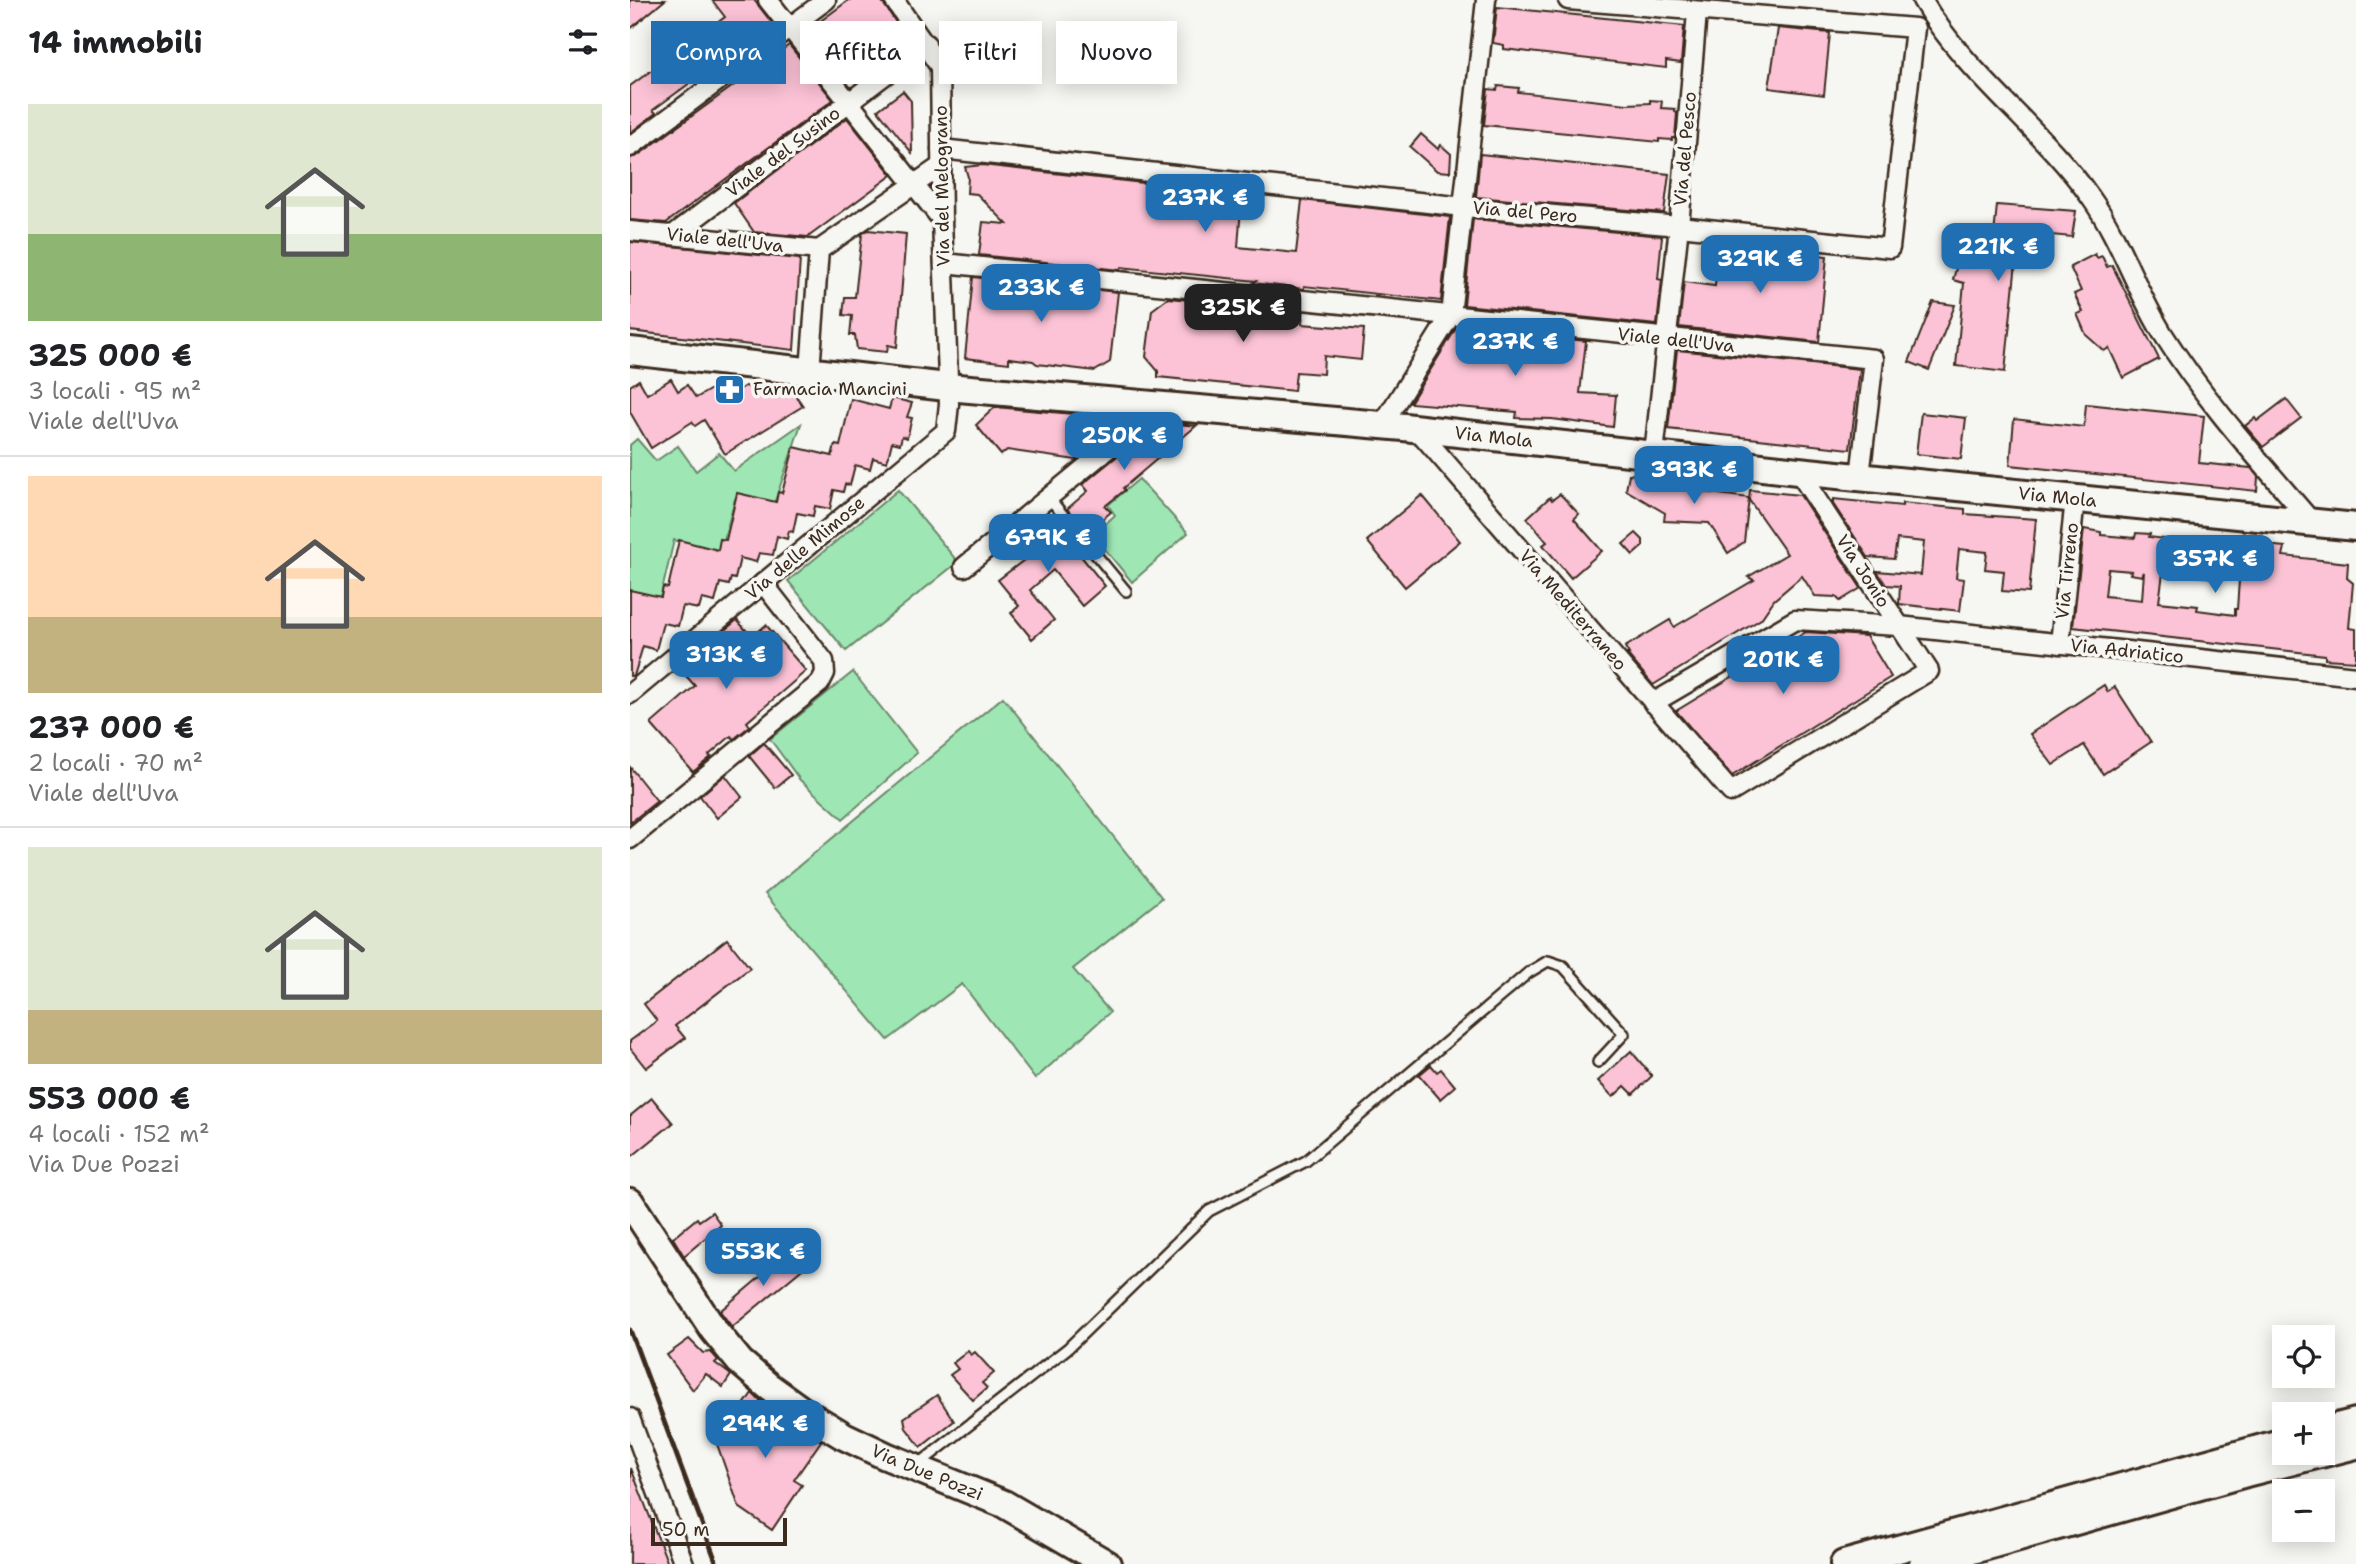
<!DOCTYPE html>
<html lang="it">
<meta charset="utf-8">
<style>
body{margin:0;font-family:"Shantell Sans",sans-serif;background:#f2f2f2;color:#202124;height:100vh;display:flex;flex-direction:column;font-size:26px;white-space:nowrap}
*{box-sizing:border-box;margin:0}
p{font-size:23px;color:#757577}
.icon{flex:none;width:38px;height:38px;fill:none;stroke:currentColor;stroke-width:2;stroke-linecap:round;stroke-linejoin:round}
.map{position:relative;flex:1;overflow:hidden}
.drawer{display:flex;flex-direction:column;background:#fff;width:630px}
.drawer>*{flex:none}
.guide{position:absolute;left:21px;top:21px;width:665px;height:63px;display:flex;gap:14px}
.buttons{position:absolute;left:1642px;top:1325px;display:grid;gap:14px}
.buttons a{display:grid;place-items:center;width:63px;height:63px;border-radius:0px;background:#fff;box-shadow:0 4px 18px #0003;font-size:35px}
.scale{position:absolute;left:21px;bottom:18px;width:136px;box-sizing:border-box;padding-left:7px;border:4px solid #3b2a1e;border-top:0;font-size:19px;line-height:24px;white-space:nowrap;color:#3b2a1e;-webkit-text-stroke:5px #f6f6f2;paint-order:stroke}
.price{position:absolute;translate:-50% -60px;padding:0 16px;border-radius:14px;background:#1f6fb2;color:#fff;font-size:23px;line-height:46px;filter:drop-shadow(0 2px 4px #0008)}
.price::after{content:'';position:absolute;left:50%;top:42px;width:21px;height:16px;margin-left:-10px;background:inherit;clip-path:polygon(0 0,100% 0,50% 100%)}
.price.active{background:#222;color:#fff}
ul{padding:0;list-style:none}
li{display:grid;align-content:center;gap:14px;height:371px;padding:0 28px}
li+li{border-top:2px solid #e0e0e0}
li span{display:grid;place-items:center;height:217px;border-radius:0px;color:#555}
li>.icon{margin-inline-start:auto}
span .icon{width:126px;height:126px;fill:#fffc;stroke-width:1}
li b{font-size:30px}
h2{display:flex;justify-content:space-between;align-items:center;height:84px;padding:0 28px;font-size:30px}
.tag{padding:0 24px;border-radius:0px;background:#fff;box-shadow:0 4px 18px #0003;font-size:24px;line-height:63px}
.tag.active{background:#1f6fb2;color:#fff}
main{display:flex;flex:1;min-height:0}
.map>svg:first-child{display:block}
.green{fill:#9ee7b5;stroke:#6c886a;stroke-width:2}
.building{fill:#fcc3d6;stroke:#3b2a1e;stroke-width:2;fill-rule:evenodd}
.lines{fill:none;stroke-linecap:round;stroke-linejoin:round}
.lane-casing{stroke:#3b2a1e;stroke-width:14}
.street-casing{stroke:#3b2a1e;stroke-width:23}
.secondary-casing{stroke:#3b2a1e;stroke-width:32}
.lane{stroke:#f6f6f2;stroke-width:9}
.street{stroke:#f6f6f2;stroke-width:18}
.secondary{stroke:#f6f6f2;stroke-width:26}
.rail{stroke:#3b2a1e;stroke-width:5}
.labels{text-anchor:middle;stroke-width:7;stroke-linejoin:round;paint-order:stroke}
.street-label{font-size:18px;fill:#3b2a1e;stroke:#f6f6f2}
.poi-label{font-size:18px;fill:#3b2a1e;stroke:#f6f6f2;text-anchor:start}
</style>
<main>
<section class="drawer">
<h2>14 immobili<svg class="icon" aria-label="filters" viewBox="0 0 24 24"><path d="M4 7h16M4 17h16"/><circle cx="9" cy="7" r="2"/><circle cx="15" cy="17" r="2"/></svg></h2>
<ul>
<li><span style="background:linear-gradient(#dfe7d0 60%,#8fb573 0)"><svg class="icon" aria-label="home" viewBox="0 0 24 24"><path d="M3 11l9-7 9 7M6 9v11h12V9"/></svg></span><div><b>325 000 €</b><p>3 locali · 95 m²</p><p>Viale dell'Uva</p></div></li>
<li><span style="background:linear-gradient(#ffd9b3 65%,#c2b280 0)"><svg class="icon" aria-label="home" viewBox="0 0 24 24"><path d="M3 11l9-7 9 7M6 9v11h12V9"/></svg></span><div><b>237 000 €</b><p>2 locali · 70 m²</p><p>Viale dell'Uva</p></div></li>
<li><span style="background:linear-gradient(#dfe7d0 75%,#c2b280 0)"><svg class="icon" aria-label="home" viewBox="0 0 24 24"><path d="M3 11l9-7 9 7M6 9v11h12V9"/></svg></span><div><b>553 000 €</b><p>4 locali · 152 m²</p><p>Via Due Pozzi</p></div></li>
</ul>
</section>
<div class="map">
<svg width="1726" height="1564" viewBox="0 0 1726 1564">
<rect width="100%" height="100%" fill="#f6f6f2"/>
<filter id="ink" filterUnits="userSpaceOnUse"><feTurbulence type="fractalNoise" baseFrequency=".0143" numOctaves="2"/><feDisplacementMap in="SourceGraphic" scale="14" xChannelSelector="R" yChannelSelector="G"/><feConvolveMatrix kernelMatrix="1 2 1 2 8 2 1 2 1" color-interpolation-filters="sRGB"/></filter>
<g filter="url(#ink)">
<g class="green">
<path d="M171,424L144,504L105,499L90,554L44,540L30,599L0,594V445L7,439L26,461L48,446L66,471L89,453L104,471Z"/>
<path d="M509,479L558,533L502,582L463,535L485,515L478,505Z"/>
<path d="M268,490L328,562L216,651L158,581Z"/>
<path d="M223,672L287,753L213,819L170,780L140,739Z"/>
<path d="M373,697L532,898L443,969L480,1012L405,1079L332,984L258,1040L135,894Z"/>
</g>
<g class="building">
<path d="M0,0H35L0,29Z"/>
<path d="M82,0H124L142,23L23,110L26,113L0,133V86L95,17Z"/>
<path d="M219,0H251L279,42L225,82L193,43L189,46L177,31Z"/>
<path d="M867,7L1054,26L1051,63L1036,61V68L874,49V45L863,43Z"/>
<path d="M1148,28L1200,33L1194,95L1139,88Z"/>
<path d="M159,45L203,100L36,223L0,220V158L7,156Z"/>
<path d="M868,86L889,88L888,92L997,104L1020,103V100L1032,101L1031,108L1045,109V112L1047,113L1045,138H1042V140L1029,139V142L854,125L858,89L867,90Z"/>
<path d="M273,91L281,101L282,153L248,110Z"/>
<path d="M217,118L262,175L178,237L124,232L104,203Z"/>
<path d="M791,134L808,149L811,145L821,154L820,172L807,171L780,147Z"/>
<path d="M850,154L1039,174L1034,213L846,197Z"/>
<path d="M352,165L612,194L608,247L666,253L672,200L820,217L811,301L674,286V289L623,283L626,281L491,267L490,270L349,255L353,222L377,224L347,194L337,193L338,177L335,167Z"/>
<path d="M1367,205L1446,211L1442,237L1389,232L1375,372L1326,366L1334,283L1323,280L1330,252L1338,253L1339,242L1363,245Z"/>
<path d="M843,219L1032,236L1028,279L1032,280L1027,325L834,305Z"/>
<path d="M238,230L276,234L267,347L258,345L257,352L227,349L225,335H220L222,316L213,315L215,297H225L232,234Z"/>
<path d="M0,242L170,259L164,350L0,331Z"/>
<path d="M1104,244L1197,256L1189,342L1049,327L1054,282L1085,286L1088,248L1101,250Z"/>
<path d="M1465,254L1467,258L1472,256L1477,267L1482,265L1529,359L1493,378L1479,348L1474,351L1456,335L1447,314L1453,312L1444,294L1451,291L1440,267Z"/>
<path d="M343,277L488,292L480,362L465,371L407,364L403,361L379,358V363L335,358Z"/>
<path d="M538,298L583,302L593,314L602,304L673,311L672,324L734,329L731,360L694,356L693,374L666,372L664,391L528,377V371L516,357L522,310Z"/>
<path d="M1303,302L1325,305L1299,370L1279,362Z"/>
<path d="M827,327L956,341L950,393L986,395L983,427L922,419L886,418L887,412L780,403Z"/>
<path d="M1047,350L1230,369L1220,449L1038,429Z"/>
<path d="M41,379L48,391L57,385L66,398L83,388L91,401L115,386L164,393L173,406L95,454L74,420L65,426L62,422L21,448L0,412V386L9,380L17,394Z"/>
<path d="M262,398L282,403L277,417L282,418L277,438L272,436L270,444L262,442L257,462L243,458L240,469L225,465L220,485L215,484L213,492L204,490L200,509L185,506L183,516L167,513L163,532L159,531L157,539L147,536L143,555L129,553L126,562L110,558L105,579L101,578L99,585L90,583L85,602L72,599L69,609L53,606L48,626L33,623L26,650L13,646L4,676H0V590L31,597L33,587L38,588L49,540L88,550L90,539L96,540L107,493L146,502L148,492L152,493L164,447L202,456L205,445L210,446L221,399L259,409Z"/>
<path d="M1656,399L1671,418L1633,447L1615,426L1625,418L1627,421Z"/>
<path d="M1456,404L1574,416L1569,463L1621,468L1628,477L1627,491L1380,465L1384,419L1454,427Z"/>
<path d="M365,407L489,418L490,424L446,460L377,450L371,455L346,425Z"/>
<path d="M1291,413L1336,418L1331,459L1286,454Z"/>
<path d="M529,422L566,426L493,488L495,490L475,506L481,512L457,532L437,509L458,491L453,485L459,479Z"/>
<path d="M999,474L1066,481L1065,491L1119,498L1114,542L1098,553L1079,523L1034,521L1035,513L996,490Z"/>
<path d="M1120,490L1170,495L1231,588L1210,601L1206,597L1185,596L1172,576L1144,600L1131,619L1023,685L997,654H999L995,647L1040,620L1044,627L1124,580L1118,577L1157,554L1119,500Z"/>
<path d="M930,494L949,514L944,519L972,551L941,578L913,545L917,542L897,518L920,497L922,500Z"/>
<path d="M792,495L830,541L775,587L737,541Z"/>
<path d="M1203,499L1272,506V503L1335,509V514L1406,519L1399,593L1372,591L1374,571L1355,569L1357,552L1329,549L1326,578L1334,579L1330,611L1269,604L1270,586L1256,585L1247,571L1291,575L1294,542L1267,539L1264,559L1238,557L1203,504Z"/>
<path d="M417,514L423,521L426,518L446,541L442,545L475,586L452,606L423,570L400,590L424,620L402,639L381,613L389,606L368,580L407,550L393,533Z"/>
<path d="M1454,529L1471,532V535L1505,538L1506,533L1520,534L1519,537L1572,544L1613,546V543L1655,547L1653,556L1718,563L1717,578L1723,583L1719,628L1726,629V661L1695,659V655L1443,627ZM1478,569L1501,571L1500,574L1512,576L1514,572L1512,600L1475,596ZM1533,573L1609,580L1607,609H1605V615L1567,610L1568,606L1529,602Z"/>
<path d="M1006,533L1013,540V546L1003,555L993,544Z"/>
<path d="M107,620L122,637L136,625L176,671L117,722L120,726L104,739L101,736L79,755L81,757L63,772L21,724L65,686L49,668Z"/>
<path d="M1176,632L1236,636L1261,677L1102,776L1046,711Z"/>
<path d="M1474,685L1478,692L1485,687L1521,742L1473,774L1454,745L1423,765L1400,734Z"/>
<path d="M134,743L161,775L145,788L119,756Z"/>
<path d="M0,767L27,801L0,823Z"/>
<path d="M95,775L112,797L87,818L70,796Z"/>
<path d="M97,939L120,968L45,1026L55,1038L16,1068L0,1048V1041L27,1021L14,1004Z"/>
<path d="M1001,1051L1022,1076L1003,1094L995,1086L983,1097L968,1081Z"/>
<path d="M801,1065L807,1072L811,1069L825,1086L810,1099L789,1075Z"/>
<path d="M22,1098L43,1123L0,1158V1116Z"/>
<path d="M82,1212L91,1225L54,1256L43,1238L67,1218L69,1221Z"/>
<path d="M162,1250L176,1266L102,1327L90,1311Z"/>
<path d="M59,1339L73,1353L81,1352L88,1360L85,1363L101,1375L93,1387L76,1374L63,1390L37,1355Z"/>
<path d="M338,1351L341,1355L345,1352L364,1373L352,1383L357,1388L343,1400L320,1375L328,1369L323,1363Z"/>
<path d="M122,1393L133,1404L191,1441L164,1480L172,1485L142,1530L109,1507L87,1444Z"/>
<path d="M307,1395L324,1421L291,1447L276,1428L274,1418Z"/>
<path d="M1,1468L38,1564H0Z"/>
</g>
<g class="lines">
<defs>
<g id="lane">
<path d="M419,498L496,591"/>
<path d="M289,1464L438,1348L579,1211L676,1161L898,973L918,961L933,966L994,1034L968,1062"/>
</g>
<g id="street">
<path d="M138,0L312,220"/>
<path d="M1292,0C1336,75 1411,127 1461,198C1491,240 1506,291 1533,334C1576,402 1630,461 1682,522"/>
<path d="M0,147L196,0"/>
<path d="M311,149L834,207L1049,226L1260,248L1285,28L938,0"/>
<path d="M0,231L189,250"/>
<path d="M43,235L296,44"/>
<path d="M314,263L1244,359L1230,476"/>
<path d="M180,371L189,250L311,166"/>
<path d="M752,425L821,315L856,0"/>
<path d="M786,428L1101,792L1299,671L1168,471"/>
<path d="M1024,454L1049,226L1067,12"/>
<path d="M334,567L530,406"/>
<path d="M1430,644L1445,498"/>
<path d="M0,694L316,431L319,404L312,220L310,67L264,0"/>
<path d="M1023,703L1165,620L1269,626L1726,676"/>
<path d="M0,839L190,683L195,673L194,661L133,583"/>
<path d="M0,1418L54,1564"/>
</g>
<g id="secondary">
<path id="s1" d="M0,351L317,387L774,427L1168,471L1726,527"/>
<path id="s2" d="M0,1202L83,1329L110,1362L138,1386L174,1412L214,1436L256,1456L374,1504L477,1564"/>
<path d="M1692,1431L1726,1422"/>
<path d="M1214,1564L1654,1442"/>
<path d="M1293,1564L1616,1473L1726,1445"/>
</g>
</defs>
<use href="#lane" class="lane-casing"/>
<use href="#street" class="street-casing"/>
<use href="#secondary" class="secondary-casing"/>
<use href="#lane" class="lane"/>
<use href="#street" class="street"/>
<use href="#secondary" class="secondary"/>
<path class="rail" d="M0,1330L87,1564"/>
</g>
</g>
<defs>
<symbol id="pharmacy-square" viewBox="-11 -11 22 22"><rect x="-9" y="-9" width="18" height="18" rx="4" fill="#1f6fb2" stroke="#f6f6f2"/><path d="M-2-6h4v4h4v4h-4v4h-4v-4h-4v-4h4Z" fill="#fff"/></symbol>
</defs>
<g fill-rule="evenodd">
<use href="#pharmacy-square" x="82" y="372" width="35" height="35"/>
</g>
<g class="labels">
<g class="street-label">
<text transform="translate(1055 149) rotate(-85)" y="6">Via del Pesco</text>
<text transform="translate(153 152) rotate(-37)" y="6">Viale del Susino</text>
<text transform="translate(312 186) rotate(-91)" y="6">Via del Melograno</text>
<text transform="translate(895 212) rotate(5)" y="6">Via del Pero</text>
<text transform="translate(95 240) rotate(6)" y="6">Viale dell'Uva</text>
<text transform="translate(1046 340) rotate(6)" y="6">Viale dell'Uva</text>
<text dy="6" stroke="none"><textPath href="#s1" startOffset="868">Via Mola</textPath></text>
<text dy="6" stroke="none"><textPath href="#s1" startOffset="1435">Via Mola</textPath></text>
<text transform="translate(175 548) rotate(-40)" y="6">Via delle Mimose</text>
<text transform="translate(1233 571) rotate(57)" y="6">Via Jonio</text>
<text transform="translate(1437 571) rotate(-84)" y="6">Via Tirreno</text>
<text transform="translate(943 610) rotate(49)" y="6">Via Mediterraneo</text>
<text transform="translate(1497 651) rotate(6)" y="6">Via Adriatico</text>
<text dy="6" stroke="none"><textPath href="#s2" startOffset="413">Via Due Pozzi</textPath></text>
</g>
<g class="poi-label">
<text x="123" y="395">Farmacia Mancini</text>
</g>
</g>
</svg>
<div class="buttons">
<a><svg class="icon" aria-label="locate" viewBox="0 0 24 24"><circle cx="12" cy="12" r="6"/><path d="M12 2v4M12 18v4M2 12h4M18 12h4"/></svg></a>
<a>+</a>
<a>−</a>
</div>
<div class="scale">50 m</div>
<b class="price" style="left:575px;top:234px">237K €</b>
<b class="price" style="left:1368px;top:283px">221K €</b>
<b class="price" style="left:1130px;top:295px">329K €</b>
<b class="price" style="left:411px;top:324px">233K €</b>
<b class="price active" style="left:613px;top:344px">325K €</b>
<b class="price" style="left:885px;top:378px">237K €</b>
<b class="price" style="left:494px;top:472px">250K €</b>
<b class="price" style="left:1064px;top:506px">393K €</b>
<b class="price" style="left:418px;top:574px">679K €</b>
<b class="price" style="left:1585px;top:595px">357K €</b>
<b class="price" style="left:96px;top:691px">313K €</b>
<b class="price" style="left:1153px;top:696px">201K €</b>
<b class="price" style="left:133px;top:1288px">553K €</b>
<b class="price" style="left:135px;top:1460px">294K €</b>
<div class="guide">
<a class="tag active">Compra</a>
<a class="tag">Affitta</a>
<a class="tag">Filtri</a>
<a class="tag">Nuovo</a>
</div>
</div>
</main>
